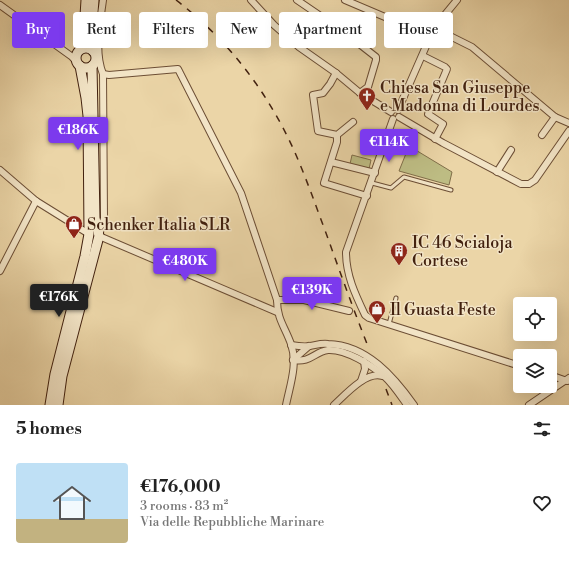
<!DOCTYPE html>
<meta charset="utf-8">
<style>
body{margin:0;font-family:"Libre Bodoni",serif;background:#f2f2f2;color:#222;height:100vh;display:flex;flex-direction:column;font-size:15px;white-space:nowrap}
*{box-sizing:border-box;margin:0}
p{font-size:13px;color:#767676}
.icon{flex:none;width:22px;height:22px;fill:none;stroke:currentColor;stroke-width:2;stroke-linecap:round;stroke-linejoin:round}
.map{position:relative;height:405px;overflow:hidden}
.drawer{display:flex;flex-direction:column;background:#fff;flex:1}
.drawer>*{flex:none}
.hud{position:absolute;left:12px;top:12px;width:545px;height:36px;display:flex;gap:8px}
.tools{position:absolute;left:513px;top:297px;display:grid;gap:8px}
.tools a{display:grid;place-items:center;width:44px;height:44px;border-radius:4px;background:#fff;box-shadow:0 4px 16px #0002;font-size:20px}
.price{position:absolute;translate:-50% -34px;padding:0 9px;border-radius:4px;background:#7c3aed;color:#fff;font-size:13px;line-height:26px;filter:drop-shadow(0 1px 2px #0008)}
.price::after{content:'';position:absolute;left:50%;top:24px;width:12px;height:9px;margin-left:-6px;background:inherit;clip-path:polygon(0 0,100% 0,50% 100%)}
.price.selected{background:#222;color:#fff}
ul{padding:0;list-style:none}
li{display:flex;align-items:center;gap:12px;height:100px;padding:0 16px}
li span{display:grid;place-items:center;flex:none;width:112px;height:80px;border-radius:4px;color:#555}
li>.icon{margin-inline-start:auto}
span .icon{width:48px;height:48px;fill:#fffc;stroke-width:1}
li b{font-size:17px}
h2{display:flex;justify-content:space-between;align-items:center;height:48px;padding:0 16px;font-size:17px}
.chip{padding:0 14px;border-radius:4px;background:#fff;box-shadow:0 4px 16px #0002;font-size:14px;line-height:36px}
.chip.selected{background:#7c3aed;color:#fff}
.map>svg:first-child{display:block}
.green{fill:#bdbc83;stroke:#806e49}
.lines{fill:none;stroke-linecap:round;stroke-linejoin:round}
.service-casing{stroke:#6c4e35;stroke-width:5}
.minor-casing{stroke:#6c4e35;stroke-width:8}
.secondary-casing{stroke:#42210f;stroke-width:11}
.service{stroke:#f2e4c6;stroke-width:3}
.minor{stroke:#f2e4c6;stroke-width:6}
.secondary{stroke:#f2e4c6;stroke-width:9}
.rail{stroke:#42210f;stroke-width:1.5;stroke-dasharray:7 7;stroke-linecap:butt}
.labels{text-anchor:middle;stroke-width:3;stroke-linejoin:round;paint-order:stroke}
.poi-label{font-size:16px;fill:#42210f;stroke:#f2e4c6;text-anchor:start}
</style>
<div class="map">
<svg width="569" height="405" viewBox="0 0 569 405">
<rect width="100%" height="100%" fill="#ebd5a7"/>
<filter id="stains"><feTurbulence type="fractalNoise" baseFrequency=".005" numOctaves="4"/><feColorMatrix values="0 0 0 0 .2 0 0 0 0 .09 0 0 0 0 .02 0 0 0 .5 -.17"/></filter>
<radialGradient id="worn" r=".72"><stop offset=".6" stop-color="#630" stop-opacity="0"/><stop offset="1" stop-color="#630" stop-opacity=".3"/></radialGradient>
<g class="green">
<path d="M409,146L452,172L449,185L399,171Z"/>
<path d="M352,155L371,160L369,169L350,164Z"/>
</g>
<g class="lines">
<defs>
<g id="service">
<path d="M372,183L391,188L404,177L451,190"/>
<path d="M389,324L396,298"/>
</g>
<g id="minor">
<path d="M103,0C100,23 94,52 103,74L104,218L99,236L277,312"/>
<path d="M251,0L274,25L299,47L336,73L360,93L391,112"/>
<path d="M297,0L344,32L376,57V60L368,87L360,93"/>
<path d="M345,0L392,20L434,28L472,47L555,117L569,123"/>
<path d="M0,5L71,56L77,62"/>
<path d="M423,56L445,67L447,69L428,114L443,124L435,139"/>
<path d="M336,73L330,84L323,93L313,95L318,131L337,135L353,122"/>
<path d="M103,74L109,75L178,69L241,193L277,300C277,319 285,327 291,344C298,364 290,385 286,405"/>
<path d="M398,110L434,28L457,0"/>
<path d="M399,117L443,143L521,184H529L535,180L569,131"/>
<path d="M393,119L346,252C346,275 355,294 365,315L369,318L520,366"/>
<path d="M337,135V142L324,183L367,196"/>
<path d="M542,135L555,117"/>
<path d="M331,162L375,173"/>
<path d="M0,170L36,201L89,234"/>
<path d="M497,172L511,150"/>
<path d="M0,271L36,201"/>
<path d="M277,300H304L349,311"/>
<path d="M291,345C297,346 304,347 310,346C316,345 322,343 328,344C367,345 394,377 414,405"/>
<path d="M293,360C311,363 314,352 328,350C346,349 371,365 384,376C393,384 400,395 407,405"/>
<path d="M293,360L309,346"/>
<path d="M550,375L567,381"/>
<path d="M361,381L365,369L364,361"/>
<path d="M334,405C345,395 366,371 382,376"/>
<path d="M529,405L569,378"/>
</g>
<g id="secondary">
<circle cx="86" cy="58" r="10"/>
<path d="M81,49L84,32L86,0"/>
<path d="M93,51L91,37L94,0"/>
<path d="M50,405L55,374L85,256L89,234L88,116L86,98L80,66"/>
<path d="M58,405L62,376L99,236L95,218L92,66"/>
</g>
</defs>
<use href="#service" class="service-casing"/>
<use href="#minor" class="minor-casing"/>
<use href="#secondary" class="secondary-casing"/>
<use href="#service" class="service"/>
<use href="#minor" class="minor"/>
<use href="#secondary" class="secondary"/>
<g class="rail">
<path d="M176,0C231,42 273,99 299,162C309,186 317,209 326,233C340,272 354,311 369,349"/>
<path d="M386,389L392,405"/>
</g>
</g>
<defs>
<symbol id="church-pin" viewBox="-11 -11 22 30"><path d="M0 17L-7.5 6A9.5 9.5 0 1 1 7.5 6Z" fill="#8f2418" stroke="#f2e4c6"/><path d="M-1.2-6h2.4v3.5h3.3v2.4h-3.3V6h-2.4V-.1h-3.3v-2.4h3.3Z" fill="#fff"/></symbol>
<symbol id="shop-pin" viewBox="-11 -11 22 30"><path d="M0 17L-7.5 6A9.5 9.5 0 1 1 7.5 6Z" fill="#8f2418" stroke="#f2e4c6"/><path d="M-5-2.5h2.3a2.7 3.5 0 0 1 5.4 0H5L5.5 6h-11ZM-1.5-2.5h3a1.5 2.3 0 0 0-3 0Z" fill="#fff"/></symbol>
<symbol id="building-pin" viewBox="-11 -11 22 30"><path d="M0 17L-7.5 6A9.5 9.5 0 1 1 7.5 6Z" fill="#8f2418" stroke="#f2e4c6"/><path d="M-4-6H4V6H1V3H-1V6H-4ZM-2.5-4.3h1.7v1.8h-1.7ZM.8-4.3h1.7v1.8H.8ZM-2.5-1h1.7V.8h-1.7ZM.8-1h1.7V.8H.8Z" fill="#fff"/></symbol>
</defs>
<g fill-rule="evenodd">
<use href="#church-pin" x="357" y="86" width="20" height="27"/>
<use href="#shop-pin" x="64" y="214" width="20" height="27"/>
<use href="#building-pin" x="389" y="241" width="20" height="27"/>
<use href="#shop-pin" x="367" y="299" width="20" height="27"/>
</g>
<g class="labels">
<g class="poi-label">
<text x="380" y="93">Chiesa San Giuseppe<tspan x="380" dy="18">e Madonna di Lourdes</tspan></text>
<text x="87" y="230">Schenker Italia SLR</text>
<text x="412" y="248">IC 46 Scialoja<tspan x="412" dy="18">Cortese</tspan></text>
<text x="390" y="315">Il Guasta Feste</text>
</g>
</g>
<rect width="100%" height="100%" filter="url(#stains)"/>
<rect width="100%" height="100%" fill="url(#worn)"/>
</svg>
<div class="tools">
<a><svg class="icon" aria-label="locate" viewBox="0 0 24 24"><circle cx="12" cy="12" r="6"/><path d="M12 2v4M12 18v4M2 12h4M18 12h4"/></svg></a>
<a><svg class="icon" aria-label="layers" viewBox="0 0 24 24"><path d="M12 4l9 5-9 5-9-5zM3 14l9 5 9-5"/></svg></a>
</div>
<b class="price" style="left:78px;top:151px">€186K</b>
<b class="price" style="left:389px;top:163px">€114K</b>
<b class="price" style="left:185px;top:282px">€480K</b>
<b class="price" style="left:312px;top:311px">€139K</b>
<b class="price selected" style="left:59px;top:318px">€176K</b>
<div class="hud">
<a class="chip selected">Buy</a>
<a class="chip">Rent</a>
<a class="chip">Filters</a>
<a class="chip">New</a>
<a class="chip">Apartment</a>
<a class="chip">House</a>
</div>
</div>
<section class="drawer">
<h2>5 homes<svg class="icon" aria-label="filters" viewBox="0 0 24 24"><path d="M4 7h16M4 17h16"/><circle cx="9" cy="7" r="2"/><circle cx="15" cy="17" r="2"/></svg></h2>
<ul>
<li><span style="background:linear-gradient(#bfe0f5 70%,#c2b280 0)"><svg class="icon" aria-label="home" viewBox="0 0 24 24"><path d="M3 11l9-7 9 7M6 9v11h12V9"/></svg></span><div><b>€176,000</b><p>3 rooms · 83 m²</p><p>Via delle Repubbliche Marinare</p></div><svg class="icon" aria-label="heart" viewBox="0 0 24 24"><path d="M12 20l-8-8c-3-5 5-10 8-4 3-6 11-1 8 4z"/></svg></li>
</ul>
</section>
